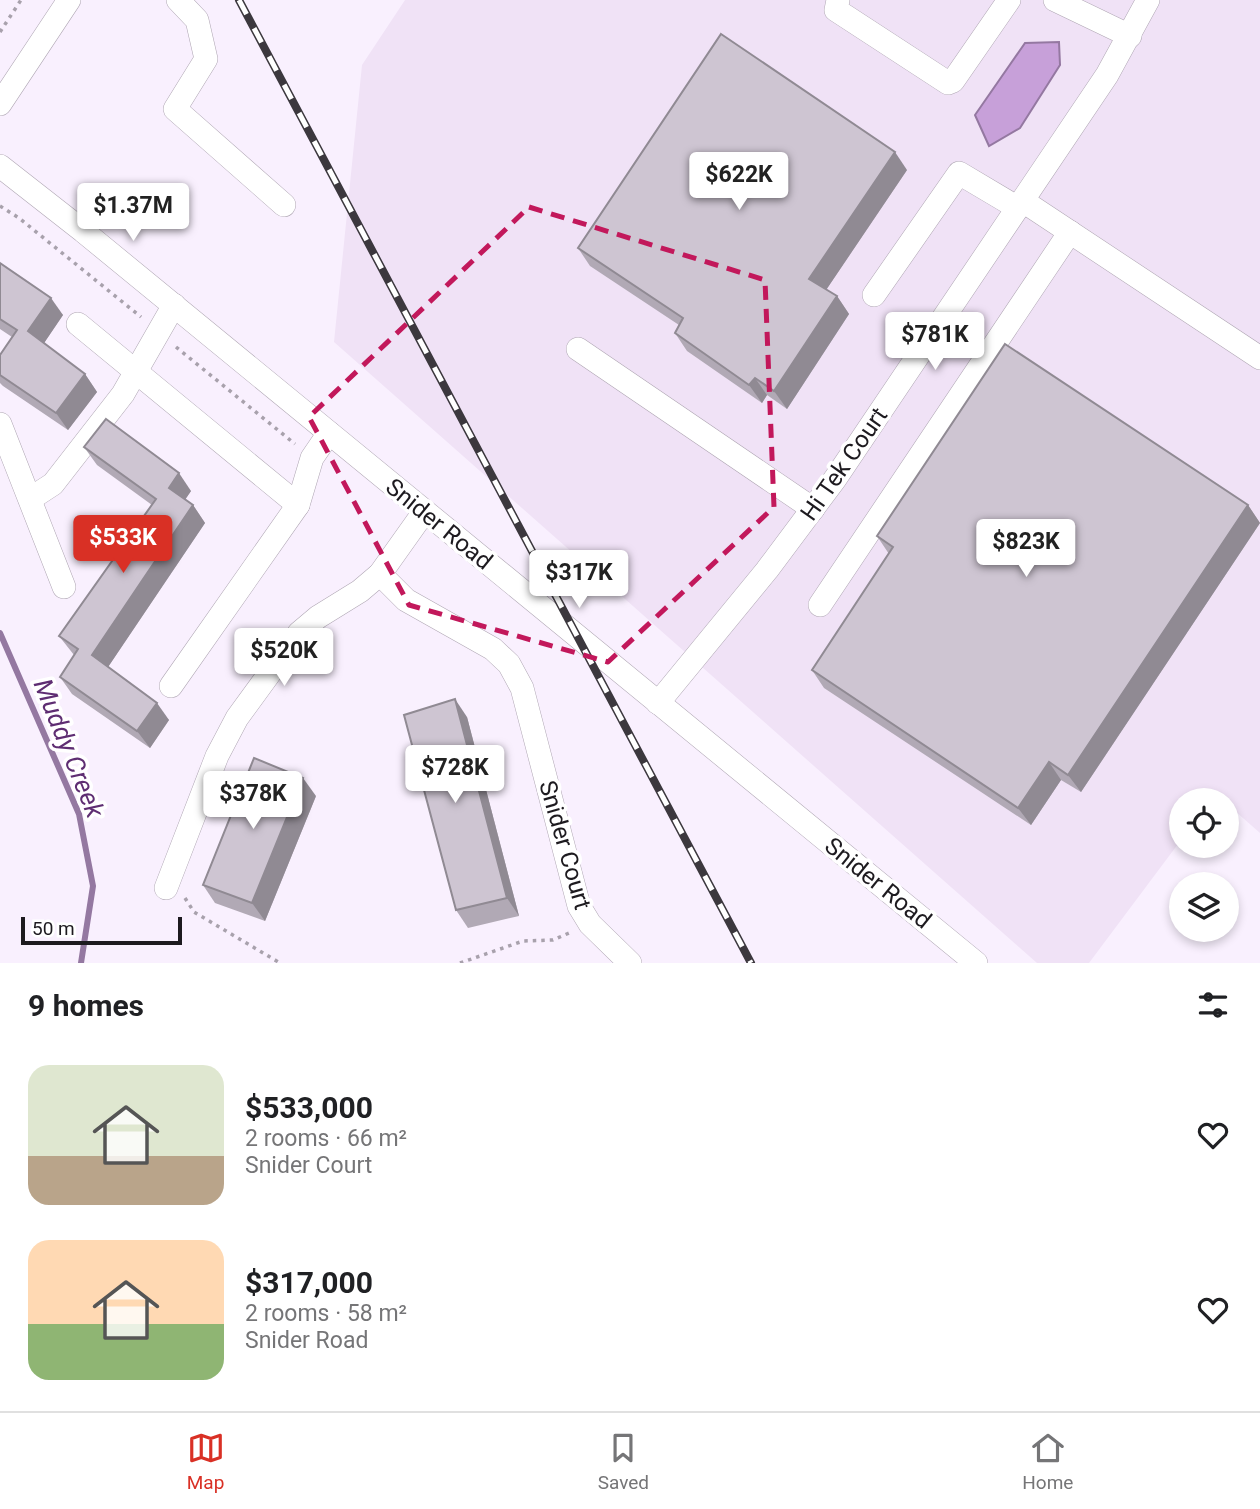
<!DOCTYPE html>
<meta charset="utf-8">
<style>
body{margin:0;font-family:Roboto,sans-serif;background:#f6f6f6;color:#202124;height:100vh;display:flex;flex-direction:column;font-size:26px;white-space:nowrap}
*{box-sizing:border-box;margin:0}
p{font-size:23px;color:#757577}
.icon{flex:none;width:38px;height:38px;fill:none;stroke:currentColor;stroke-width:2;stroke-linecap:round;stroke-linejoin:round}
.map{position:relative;height:963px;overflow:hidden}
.sheet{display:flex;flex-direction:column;background:#fff;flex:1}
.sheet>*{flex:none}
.controls{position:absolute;left:1169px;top:788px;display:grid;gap:14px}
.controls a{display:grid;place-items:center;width:70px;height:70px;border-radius:50%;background:#fff;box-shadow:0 4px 10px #0003;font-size:35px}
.scale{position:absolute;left:21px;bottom:18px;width:161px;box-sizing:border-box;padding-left:7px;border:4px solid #1d1a1f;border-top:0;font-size:19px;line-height:24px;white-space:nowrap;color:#1d1a1f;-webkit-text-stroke:5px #fff;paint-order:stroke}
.price{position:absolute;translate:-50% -60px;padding:0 16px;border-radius:7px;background:#fff;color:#222;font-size:23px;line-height:46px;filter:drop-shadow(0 2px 4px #0008)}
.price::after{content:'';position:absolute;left:50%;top:42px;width:21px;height:16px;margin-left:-10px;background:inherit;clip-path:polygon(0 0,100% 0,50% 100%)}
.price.current{background:#d93025;color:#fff}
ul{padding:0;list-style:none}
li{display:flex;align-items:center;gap:21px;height:175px;padding:0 28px}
li span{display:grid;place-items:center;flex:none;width:196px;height:140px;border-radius:21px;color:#555}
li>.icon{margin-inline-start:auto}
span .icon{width:84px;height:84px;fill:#fffc;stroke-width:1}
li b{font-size:30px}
h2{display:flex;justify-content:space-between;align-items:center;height:84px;padding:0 28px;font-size:30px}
.tab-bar{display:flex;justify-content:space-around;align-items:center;height:98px;border-top:2px solid #e0e0e0;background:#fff;font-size:19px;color:#757577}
.tab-bar a{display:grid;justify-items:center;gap:4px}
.tab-bar .current{color:#d93025}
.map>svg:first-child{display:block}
.built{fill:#f0e2f6}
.water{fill:#c7a0d9;stroke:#9478a1;stroke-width:2}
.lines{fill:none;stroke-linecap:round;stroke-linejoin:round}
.stream{stroke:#9478a1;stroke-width:6}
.minor-casing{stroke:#afa6b3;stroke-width:24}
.path{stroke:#a8a1ac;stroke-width:3.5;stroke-dasharray:3.5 5;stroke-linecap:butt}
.minor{stroke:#fff;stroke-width:23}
.rail-casing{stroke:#3c383e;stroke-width:8}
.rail{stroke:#fff;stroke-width:5;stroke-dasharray:16;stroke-linecap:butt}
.wall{fill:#b1a9b5}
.shaded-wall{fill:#908a93}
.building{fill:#cec5d2;stroke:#908a93;stroke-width:2}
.marked{fill:none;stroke:#c2185b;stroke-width:5;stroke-dasharray:14 9;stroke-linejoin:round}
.labels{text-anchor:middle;stroke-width:7;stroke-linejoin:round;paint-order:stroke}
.street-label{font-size:24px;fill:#1d1a1f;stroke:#fff}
.water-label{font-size:26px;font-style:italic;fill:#5e2d72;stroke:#fff}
</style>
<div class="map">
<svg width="1260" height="963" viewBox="0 0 1260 963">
<rect width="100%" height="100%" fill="#f9f0fe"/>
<path class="built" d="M405,0H1260V833L1227,804V800H1221L1216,795L1212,800H1181V840L1089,963H1037L334,342L362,65Z"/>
<path class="water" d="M1059,42L1060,65L1020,128L989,146L975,115L1025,43Z"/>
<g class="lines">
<path class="stream" d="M0,633L79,814L93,886L81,963"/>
<defs>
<g id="minor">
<path d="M178,0L197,20L206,59L175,109L284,205"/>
<path d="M838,0L836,10L948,83L953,81L1009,0"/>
<path d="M1055,0L1130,36"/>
<path d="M0,104L69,0"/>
<path d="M0,166L83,231L976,963"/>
<path d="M1023,201L1260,358"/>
<path d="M874,295L959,173L1018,208"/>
<path d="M78,324L298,505"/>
<path d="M578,349L813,509"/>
<path d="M0,424L64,587"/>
<path d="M30,499L53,484L123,394L174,305"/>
<path d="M380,574L406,600L493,649L509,664L522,688L579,906L590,924L630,963"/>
<path d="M820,605L1070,232"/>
<path d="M171,686L298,505L312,458L329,433"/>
<path d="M658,703L767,570L835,479L1107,75L1148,0"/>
<path d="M166,888L217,756L237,718L299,633L318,617L360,591L380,574L424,512"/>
</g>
</defs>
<use href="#minor" class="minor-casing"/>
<g class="path">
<path d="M0,32L21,0"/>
<path d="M0,206L19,218L141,317"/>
<path d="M176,347L295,444"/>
<path d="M185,898L194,912L280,963"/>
<path d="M460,963L523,941L553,940L569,933"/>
</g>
<use href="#minor" class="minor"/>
<defs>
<path id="rail" d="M239,0L751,963"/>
</defs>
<use href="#rail" class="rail-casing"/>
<use href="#rail" class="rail"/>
</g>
<g class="wall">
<path d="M907,170L826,290L837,296L849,314L787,409L767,395L762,403L687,351L675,333L679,325L590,266L578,248Z"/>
<path d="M0,263L63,315L44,343L85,374L97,392L68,430L3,386L0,383V355L12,337L0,329Z"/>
<path d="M84,447L191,491L185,499L193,505L205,523L108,667L169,720L150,748L72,694L60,677L74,655L59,636L152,505L97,465Z"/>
<path d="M1248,505L1260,523L1081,792L1061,780L1031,825L824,688L812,670L889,554L877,536Z"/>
<path d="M467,717L519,916L468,928L456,910Z"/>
<path d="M316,796L265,921L215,903L203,885Z"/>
</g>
<g class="shaded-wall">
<path d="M895,152L907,170L822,296L809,279Z"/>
<path d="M837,296L849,314L787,409L774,391Z"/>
<path d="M51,298L63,315L40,349L28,331Z"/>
<path d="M85,374L97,392L68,430L56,413Z"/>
<path d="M755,378L767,395L762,403L749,385Z"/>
<path d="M179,473L191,491L181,506L169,488Z"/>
<path d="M193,505L205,523L104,673L92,655Z"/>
<path d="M1248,505L1260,523L1081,792L1068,775Z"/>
<path d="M455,699L467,717L519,916L507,898Z"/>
<path d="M157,703L169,720L150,748L137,731Z"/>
<path d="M1049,762L1061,780L1031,825L1018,808Z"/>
<path d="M303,778L316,796L265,921L252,903Z"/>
</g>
<g class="building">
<path d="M721,34L895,152L809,279L837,296L774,391L755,378L749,385L675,333L683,318L578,248Z"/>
<path d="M0,263L51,298L28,331L85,374L56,413L0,375V355L17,330L0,319Z"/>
<path d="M1005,344L1248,505L1068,775L1049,762L1018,808L812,670L893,547L877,536Z"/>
<path d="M106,419L179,473L169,488L193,505L92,655L157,703L137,731L60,677L78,649L59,636L156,499L84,447Z"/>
<path d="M455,699L507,898L456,910L404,715Z"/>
<path d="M254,758L303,778L252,903L203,885Z"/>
</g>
<path class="marked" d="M529,207L765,280L774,507L608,662L409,605L309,417Z"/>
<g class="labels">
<g class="street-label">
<text transform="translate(844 464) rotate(-55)" y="8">Hi Tek Court</text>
<text transform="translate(439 524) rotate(39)" y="8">Snider Road</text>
<text transform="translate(565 845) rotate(74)" y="8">Snider Court</text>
<text transform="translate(878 883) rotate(39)" y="8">Snider Road</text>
</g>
<g class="water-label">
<text transform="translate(69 748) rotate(68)" y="9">Muddy Creek</text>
</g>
</g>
</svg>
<div class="controls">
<a><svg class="icon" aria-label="locate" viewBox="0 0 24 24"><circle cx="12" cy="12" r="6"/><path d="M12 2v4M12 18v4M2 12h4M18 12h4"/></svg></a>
<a><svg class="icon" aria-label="layers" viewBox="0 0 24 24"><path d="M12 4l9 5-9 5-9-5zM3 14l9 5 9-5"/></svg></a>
</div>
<div class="scale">50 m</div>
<b class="price" style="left:739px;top:212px">$622K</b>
<b class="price" style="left:133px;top:243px">$1.37M</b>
<b class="price" style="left:935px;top:372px">$781K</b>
<b class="price current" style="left:123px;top:575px">$533K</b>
<b class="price" style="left:1026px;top:579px">$823K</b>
<b class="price" style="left:579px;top:610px">$317K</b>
<b class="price" style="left:284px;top:688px">$520K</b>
<b class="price" style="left:455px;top:805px">$728K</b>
<b class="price" style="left:253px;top:831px">$378K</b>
</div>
<section class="sheet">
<h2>9 homes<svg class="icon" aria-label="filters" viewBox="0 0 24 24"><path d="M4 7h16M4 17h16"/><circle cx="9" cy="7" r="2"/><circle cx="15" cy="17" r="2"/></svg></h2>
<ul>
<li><span style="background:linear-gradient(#dfe7d0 65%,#b9a48a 0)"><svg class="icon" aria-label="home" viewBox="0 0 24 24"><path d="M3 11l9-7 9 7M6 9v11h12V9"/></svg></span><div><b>$533,000</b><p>2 rooms · 66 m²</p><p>Snider Court</p></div><svg class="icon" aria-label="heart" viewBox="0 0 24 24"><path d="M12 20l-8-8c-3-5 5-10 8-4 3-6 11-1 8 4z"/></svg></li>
<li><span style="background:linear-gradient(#ffd9b3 60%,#8fb573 0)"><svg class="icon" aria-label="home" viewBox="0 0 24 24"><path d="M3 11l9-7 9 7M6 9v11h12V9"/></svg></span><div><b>$317,000</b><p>2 rooms · 58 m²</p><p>Snider Road</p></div><svg class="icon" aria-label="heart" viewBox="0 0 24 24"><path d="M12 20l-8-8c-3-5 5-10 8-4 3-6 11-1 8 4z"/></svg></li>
</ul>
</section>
<nav class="tab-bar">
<a class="current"><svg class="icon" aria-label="map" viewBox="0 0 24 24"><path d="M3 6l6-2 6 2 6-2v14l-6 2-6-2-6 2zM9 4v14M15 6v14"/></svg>Map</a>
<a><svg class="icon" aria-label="saved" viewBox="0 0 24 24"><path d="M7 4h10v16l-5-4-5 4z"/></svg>Saved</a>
<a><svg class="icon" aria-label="home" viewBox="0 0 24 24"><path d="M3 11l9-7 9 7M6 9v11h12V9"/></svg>Home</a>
</nav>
